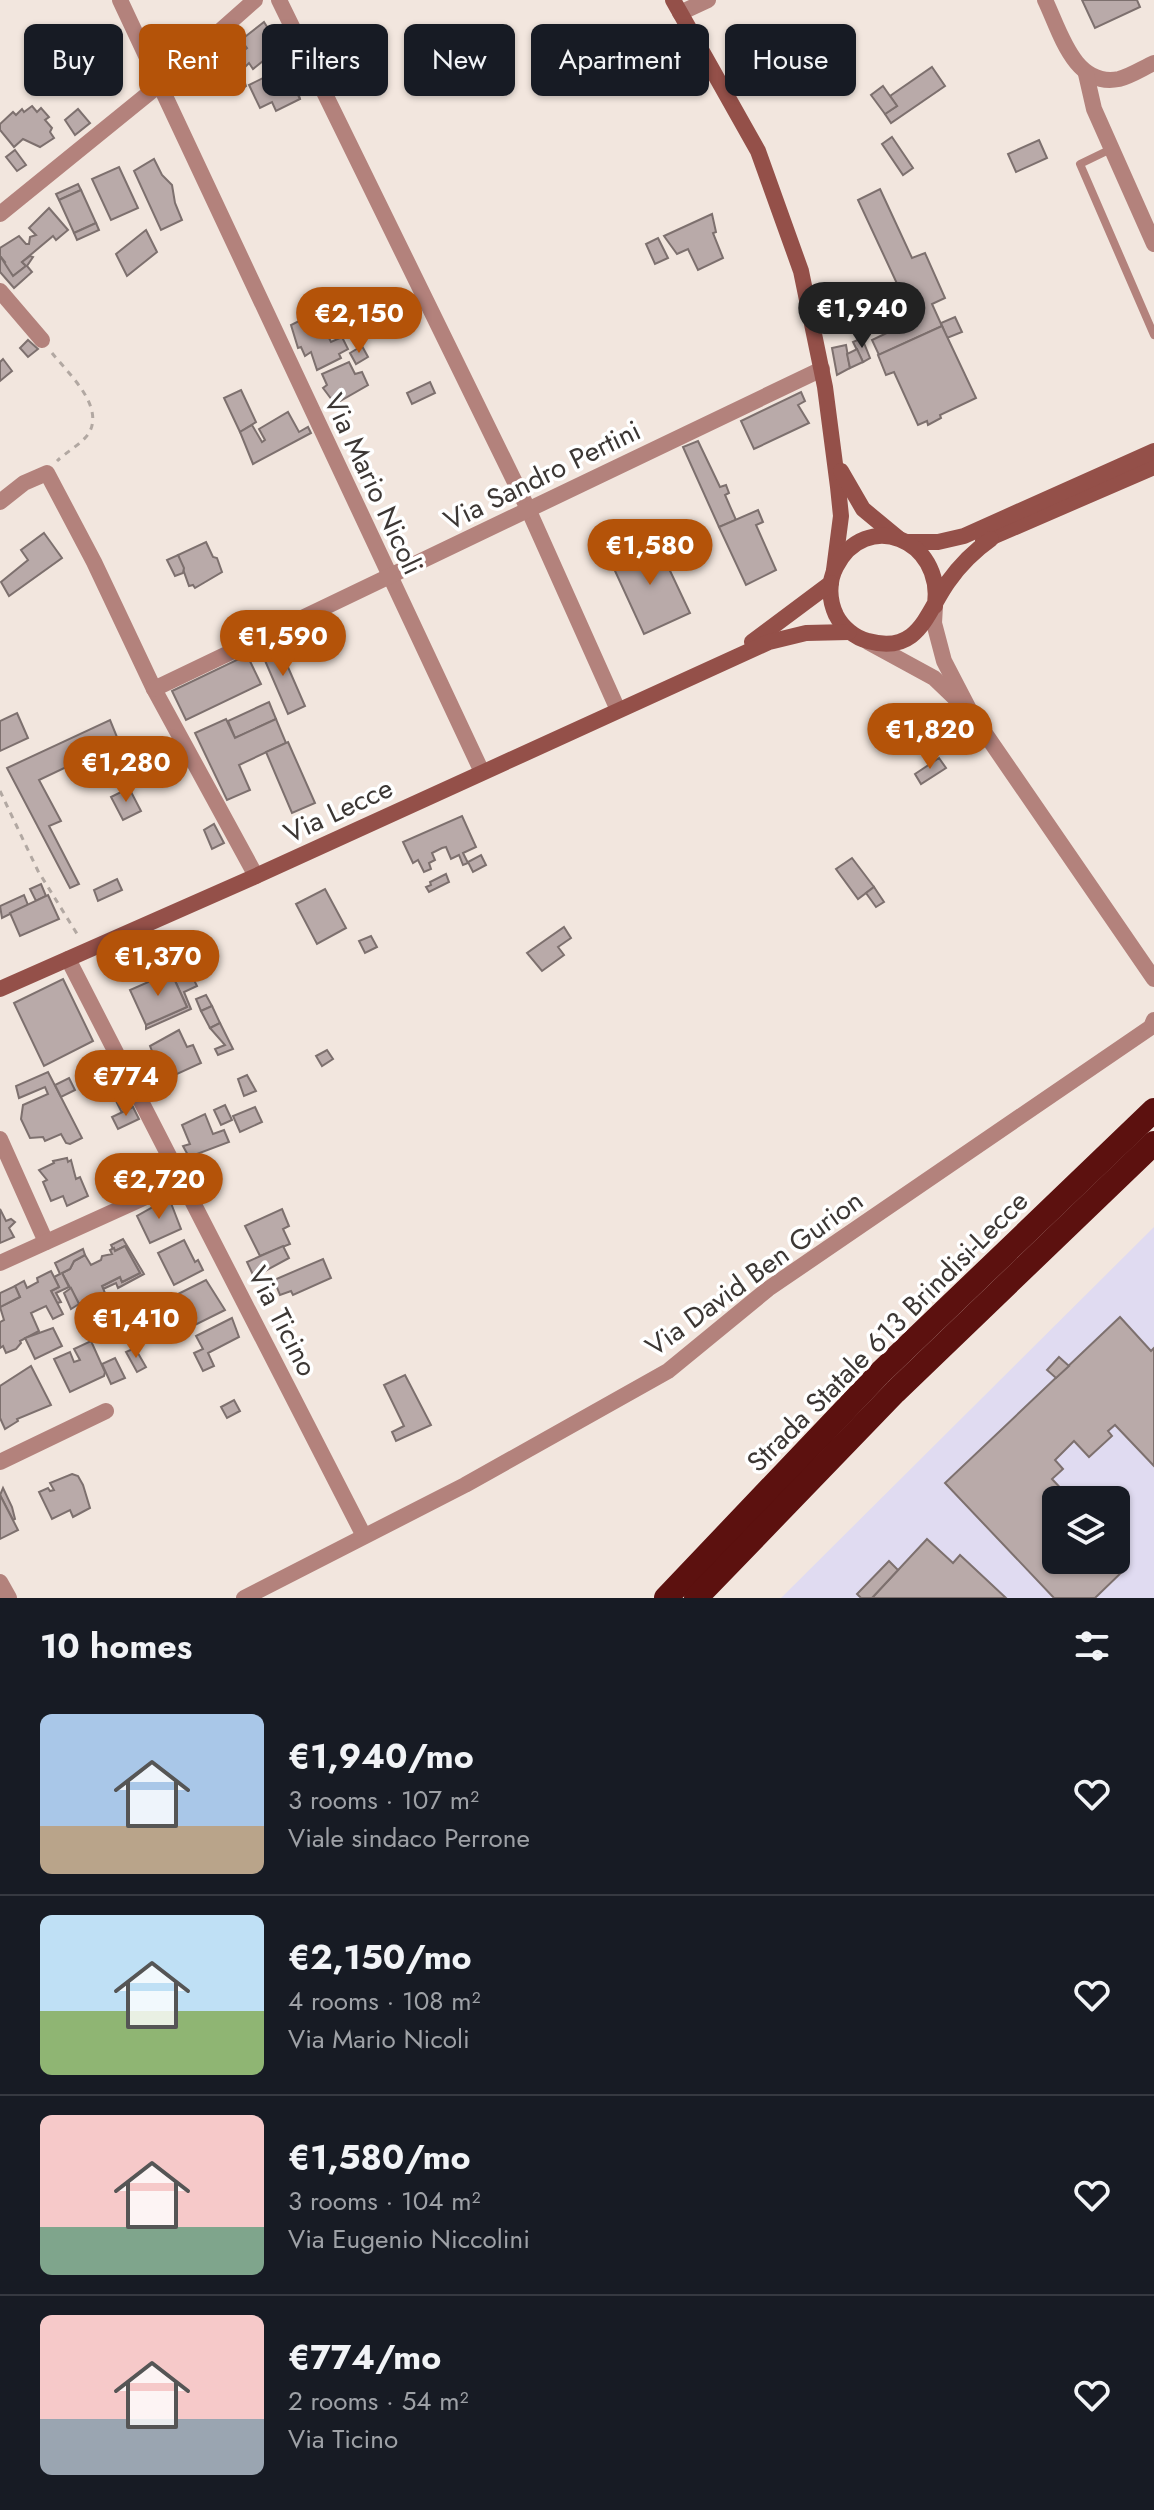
<!DOCTYPE html>
<meta charset="utf-8">
<style>
body{margin:0;font-family:Jost,sans-serif;background:#20242c;color:#f1f3f6;height:100vh;display:flex;flex-direction:column;font-size:30px;white-space:nowrap}
*{box-sizing:border-box;margin:0}
p{font-size:26px;color:#9ea1a6}
.icon{flex:none;width:44px;height:44px;fill:none;stroke:currentColor;stroke-width:2;stroke-linecap:round;stroke-linejoin:round}
.map{position:relative;height:1598px;overflow:hidden}
.side{display:flex;flex-direction:column;background:#171b24;flex:1}
.side>*{flex:none}
.banner{position:absolute;left:24px;top:24px;width:1106px;height:72px;display:flex;gap:16px}
.controls{position:absolute;left:1042px;top:1486px;display:grid;gap:16px}
.controls a{display:grid;place-items:center;width:88px;height:88px;border-radius:12px;background:#171b24;box-shadow:0 2px 6px #0004;font-size:40px}
.price{position:absolute;translate:-50% -68px;padding:0 18px;border-radius:28px;background:#b45309;color:#fff;font-size:26px;line-height:52px;filter:drop-shadow(0 2px 4px #0008)}
.price::after{content:'';position:absolute;left:50%;top:48px;width:24px;height:18px;margin-left:-12px;background:inherit;clip-path:polygon(0 0,100% 0,50% 100%)}
.price.current{background:#222;color:#fff}
ul{padding:0;list-style:none}
li{display:flex;align-items:center;gap:24px;height:200px;padding:0 40px}
li+li{border-top:2px solid #363941}
li span{display:grid;place-items:center;flex:none;width:224px;height:160px;border-radius:12px;color:#555}
li>.icon{margin-inline-start:auto}
span .icon{width:96px;height:96px;fill:#fffc;stroke-width:1}
li b{font-size:34px}
h2{display:flex;justify-content:space-between;align-items:center;height:96px;padding:0 40px;font-size:34px}
.tag{padding:0 28px;border-radius:12px;background:#171b24;box-shadow:0 2px 6px #0004;font-size:28px;line-height:72px}
.tag.current{background:#b45309;color:#fff}
.map>svg:first-child{display:block}
.industrial{fill:#e0dbf1;fill-rule:evenodd}
.building{fill:#b9aaa9;stroke:#7d706e;stroke-width:2}
.lines{fill:none;stroke-linecap:round;stroke-linejoin:round}
.path{stroke:#b2a8a2;stroke-width:3;stroke-dasharray:6 6;stroke-linecap:butt}
.lane{stroke:#b3827c;stroke-width:8}
.street{stroke:#b3827c;stroke-width:16}
.secondary{stroke:#945049;stroke-width:16}
.highway{stroke:#5c110f;stroke-width:24}
.labels{text-anchor:middle;stroke-width:7;stroke-linejoin:round;paint-order:stroke}
.street-label{font-size:28px;fill:#3c3734;stroke:#fff}
</style>
<div class="map">
<svg width="1154" height="1598" viewBox="0 0 1154 1598">
<rect width="100%" height="100%" fill="#f2e6de"/>
<path class="industrial" d="M1154,1227V1598H781ZM1056,1500H1116V1560H1056Z"/>
<g class="building">
<path d="M1082,0H1137L1140,7L1095,28Z"/>
<path d="M264,22L283,52L267,66L263,61L253,69L249,63L241,71L246,86L240,90L228,63L247,48L241,40Z"/>
<path d="M291,52L295,60L292,63L297,72L294,80L300,99L289,77L294,74L281,57Z"/>
<path d="M70,59L75,68L63,77L56,70Z"/>
<path d="M289,65L294,74L289,77L300,99L276,111L272,102L260,108L249,85Z"/>
<path d="M932,67L945,86L891,123L885,114L897,106L890,96Z"/>
<path d="M883,86L897,106L885,114L871,95Z"/>
<path d="M32,106L37,112L41,108L49,117L45,120L52,128L50,132L54,138L40,147L23,139L14,147L0,130V124L13,112L16,115L22,109L24,112Z"/>
<path d="M78,109L90,123L75,135L65,120Z"/>
<path d="M892,137L913,168L903,175L882,144Z"/>
<path d="M1039,140L1047,158L1016,172L1008,154Z"/>
<path d="M15,150L26,165L17,171L6,157Z"/>
<path d="M154,159L162,175L172,185L175,203L182,220L161,230L134,171Z"/>
<path d="M119,167L138,208L111,220L92,179Z"/>
<path d="M78,184L81,190L59,200L56,194Z"/>
<path d="M880,189L912,258L925,253L945,298L932,304L942,326L879,355L872,340L914,320L858,200Z"/>
<path d="M81,190L96,223L74,233L59,200Z"/>
<path d="M49,208L68,230L56,240L53,236L22,262L26,266L13,276L2,264L5,262L0,256V248L19,236L26,244H29L30,237L36,235L29,228Z"/>
<path d="M712,214L716,232L713,233L723,258L698,270L688,249L677,254L664,236Z"/>
<path d="M96,223L99,230L77,240L74,233Z"/>
<path d="M146,230L157,252L127,276L116,254Z"/>
<path d="M658,238L668,258L655,264L646,244Z"/>
<path d="M0,256L13,276L26,266L22,262L30,256L33,257L27,266L32,272L14,288L0,272Z"/>
<path d="M323,309L332,327L337,324L339,328L327,334L331,342L342,337L348,349L339,354L341,358L317,370L311,352L305,356L301,347L298,348L291,325Z"/>
<path d="M866,317L871,329L859,334L853,322Z"/>
<path d="M955,317L962,332L947,338L941,323Z"/>
<path d="M942,326L976,398L940,415L941,418L928,425L927,421L918,425L894,372L886,375L878,355Z"/>
<path d="M862,338L870,358L863,362L853,342Z"/>
<path d="M28,340L38,349L28,357L20,348Z"/>
<path d="M846,345L850,368L837,375L832,348Z"/>
<path d="M362,346L368,357L356,364L350,353Z"/>
<path d="M857,349L863,362L850,368L847,354Z"/>
<path d="M3,359L12,371L0,381V362Z"/>
<path d="M349,362L355,374L362,372L368,385L335,404L323,388L327,385L322,374Z"/>
<path d="M430,382L435,393L412,404L407,393Z"/>
<path d="M241,390L256,422L240,432L224,398Z"/>
<path d="M801,392L805,401L798,405L809,423L754,449L741,421Z"/>
<path d="M288,412L299,432L308,427L311,433L253,464L240,432L252,425L262,442L265,440L259,429Z"/>
<path d="M698,441L720,487L726,485L729,493L725,495L736,520L719,527L683,447Z"/>
<path d="M758,510L763,522L756,525L776,570L746,585L719,527Z"/>
<path d="M44,533L62,558L9,596L1,582L28,560L21,550Z"/>
<path d="M655,539L690,613L644,634L610,560Z"/>
<path d="M206,542L213,557L217,558L222,572L195,588L193,585L189,586L178,555Z"/>
<path d="M178,555L184,568L183,573L175,576L167,560Z"/>
<path d="M277,642L305,706L288,714L260,649Z"/>
<path d="M247,655L261,684L186,720L172,691Z"/>
<path d="M269,702L276,719L235,738L228,721Z"/>
<path d="M17,713L28,738L0,751V721Z"/>
<path d="M226,719L235,738L276,719L286,743L239,765L250,790L227,800L195,733Z"/>
<path d="M110,720L119,742L39,780L61,821L49,826L79,884L70,888L7,768Z"/>
<path d="M288,742L315,803L292,813L266,752Z"/>
<path d="M939,758L946,768L921,784L915,774Z"/>
<path d="M129,788L141,811L123,820L111,797Z"/>
<path d="M462,816L476,847L463,853L468,863L463,865L459,855L451,859L446,847L442,848L432,853L435,860L429,863L431,869L424,872L418,860L413,863L403,842Z"/>
<path d="M214,824L224,843L212,849L204,830Z"/>
<path d="M481,855L486,865L473,872L468,862Z"/>
<path d="M852,858L874,887L858,899L836,869Z"/>
<path d="M446,874L449,882L429,892L426,887L431,885L430,882Z"/>
<path d="M117,879L122,890L98,901L94,890Z"/>
<path d="M41,884L46,896L36,901L30,889Z"/>
<path d="M874,887L884,902L876,907L866,893Z"/>
<path d="M325,889L346,928L317,944L296,904Z"/>
<path d="M24,895L28,905L2,918L0,906Z"/>
<path d="M48,895L59,919L20,936L10,913Z"/>
<path d="M564,927L571,938L558,947L564,955L542,971L527,953Z"/>
<path d="M371,936L377,947L365,953L359,941Z"/>
<path d="M174,970L177,977L190,972L197,986L184,992L191,1009L146,1029V1025L187,1007L171,972Z"/>
<path d="M171,972L187,1007L146,1025L130,990Z"/>
<path d="M63,979L93,1041L44,1066L14,1003Z"/>
<path d="M206,995L212,1006L201,1011L196,999Z"/>
<path d="M212,1006L220,1023L210,1028L201,1011Z"/>
<path d="M220,1023L233,1049L218,1055L215,1049L225,1045L210,1028Z"/>
<path d="M179,1030L187,1047L193,1045L201,1063L164,1080L163,1077L158,1078L152,1065L156,1061L150,1046Z"/>
<path d="M327,1050L333,1059L322,1066L316,1056Z"/>
<path d="M48,1072L82,1138L70,1144L66,1143L61,1134L45,1141L43,1137L30,1138L21,1119L23,1105L48,1094L45,1087L19,1098L16,1086Z"/>
<path d="M247,1075L256,1091L244,1096L238,1079Z"/>
<path d="M69,1078L75,1090L61,1097L55,1085Z"/>
<path d="M127,1095L133,1107L122,1113L116,1101Z"/>
<path d="M225,1105L232,1120L221,1125L214,1110Z"/>
<path d="M133,1107L139,1119L118,1129L112,1117Z"/>
<path d="M255,1107L262,1122L240,1132L233,1116Z"/>
<path d="M205,1114L213,1134L224,1130L229,1142L189,1157L183,1146L190,1144L182,1125Z"/>
<path d="M67,1158L68,1162L71,1160L76,1179L80,1177L88,1196L67,1206L63,1196L51,1201L43,1182L47,1180L39,1170L54,1163L53,1161Z"/>
<path d="M169,1198L181,1229L150,1243L137,1216Z"/>
<path d="M0,1209L6,1221L11,1219L15,1222L9,1228L14,1237L0,1243Z"/>
<path d="M282,1209L289,1226L283,1229L290,1244L260,1256L245,1226Z"/>
<path d="M123,1239L144,1274L118,1288L116,1283L103,1289L102,1286L120,1277L122,1282L140,1273L125,1246L115,1251L113,1249L111,1245Z"/>
<path d="M184,1240L195,1262L198,1260L203,1270L174,1285L158,1253Z"/>
<path d="M125,1246L140,1273L122,1282L120,1277L102,1286L105,1293L79,1304L62,1273L70,1269L74,1261L85,1255L91,1265L101,1260L102,1256L112,1254L110,1250L114,1248L115,1251Z"/>
<path d="M283,1246L289,1258L254,1277L247,1262Z"/>
<path d="M83,1249L85,1255L74,1261L70,1269L62,1273L69,1287L56,1293L61,1302L57,1303L51,1291L59,1287L54,1277L60,1274L55,1263Z"/>
<path d="M323,1259L331,1278L293,1295L291,1291L280,1295L274,1280Z"/>
<path d="M51,1271L59,1287L51,1291L63,1314L53,1319L46,1306L31,1313L39,1331L20,1341L21,1343L16,1349L6,1353L3,1346L0,1348V1322L4,1320L0,1307L20,1297L15,1286L24,1281L27,1288L38,1282L37,1278Z"/>
<path d="M206,1280L225,1310L195,1325L178,1294Z"/>
<path d="M15,1286L20,1297L0,1307V1293Z"/>
<path d="M71,1288L79,1304L71,1309L64,1293Z"/>
<path d="M92,1297L96,1309L86,1316L79,1304Z"/>
<path d="M1120,1317L1151,1351L1154,1348V1466L1115,1425L1108,1431L1112,1436L1089,1457L1074,1441L1055,1460L1063,1469L1052,1479L1067,1495L1070,1492L1077,1500H1056V1560H1115L1124,1570L1095,1598H1054L945,1483Z"/>
<path d="M232,1318L239,1337L208,1353L214,1366L203,1371L194,1353L203,1349L196,1336Z"/>
<path d="M53,1328L62,1346L35,1359L25,1338Z"/>
<path d="M91,1341L105,1372L104,1376L70,1392L54,1359L70,1352L74,1362L80,1360L74,1349Z"/>
<path d="M135,1348L146,1367L137,1372L126,1352Z"/>
<path d="M1059,1357L1069,1366L1056,1378L1047,1370Z"/>
<path d="M115,1358L125,1378L111,1384L102,1364Z"/>
<path d="M31,1366L51,1405L17,1419L18,1421L5,1429L0,1418V1386Z"/>
<path d="M405,1375L431,1425L396,1441L392,1432L404,1426L384,1385Z"/>
<path d="M234,1400L240,1411L227,1418L221,1407Z"/>
<path d="M72,1474L78,1476L83,1485L90,1508L73,1517L70,1510L52,1519L39,1492L48,1488L50,1491L54,1490L50,1483Z"/>
<path d="M3,1488L12,1507L15,1519L13,1520L0,1495Z"/>
<path d="M0,1495L18,1530L0,1539Z"/>
<path d="M927,1539L953,1563L960,1555L1006,1598H872Z"/>
<path d="M889,1561L898,1570L872,1598H861L857,1594Z"/>
</g>
<g class="lines">
<g class="path">
<path d="M52,353C67,372 103,404 90,431C85,442 66,452 57,461"/>
<path d="M0,791L38,871L79,937"/>
</g>
<path class="lane" d="M1111,149L1080,164L1154,335"/>
<g class="street">
<path d="M120,0L482,772"/>
<path d="M279,0L529,511L618,710"/>
<path d="M1045,0C1060,31 1074,88 1119,79C1131,76 1143,68 1154,63"/>
<path d="M680,13L708,0"/>
<path d="M1086,74L1094,109L1154,244"/>
<path d="M0,214L159,85L255,0"/>
<path d="M0,291L42,340"/>
<path d="M0,502L24,483L47,473L94,562L154,689L256,876"/>
<path d="M935,606L934,623L944,661L971,713L1154,979"/>
<path d="M868,642L934,678L958,701"/>
<path d="M154,689L822,369"/>
<path d="M68,959L364,1536"/>
<path d="M0,1139L46,1242"/>
<path d="M0,1263L181,1181"/>
<path d="M0,1462L106,1411"/>
<path d="M0,1582L9,1598"/>
<path d="M244,1598L465,1485L668,1371L768,1289L1151,1027L1154,1020"/>
</g>
<g class="secondary">
<path d="M673,0L758,151L801,271L825,387L838,487L841,516L834,570"/>
<path d="M841,471L863,509L898,538"/>
<path d="M983,541L1154,467"/>
<path d="M907,542H938L964,536L1154,451"/>
<path d="M935,606C944,538 865,509 836,567C828,582 829,600 836,615C842,627 855,638 868,641C919,655 926,613 948,582C960,565 974,551 991,539"/>
<path d="M752,642L831,583"/>
<path d="M0,989L256,876L769,642L806,633L849,632"/>
</g>
<g class="highway">
<path d="M666,1598L881,1372L1154,1110"/>
<path d="M696,1598L895,1392L1154,1143"/>
</g>
</g>
<g class="labels">
<g class="street-label">
<text transform="translate(542 475) rotate(-26)" y="10">Via Sandro Pertini</text>
<text transform="translate(374 484) rotate(65)" y="10">Via Mario Nicoli</text>
<text transform="translate(338 810) rotate(-25)" y="10">Via Lecce</text>
<text transform="translate(754 1273) rotate(-36)" y="10">Via David Ben Gurion</text>
<text transform="translate(283 1321) rotate(63)" y="10">Via Ticino</text>
<text transform="translate(887 1331) rotate(-45)" y="10">Strada Statale 613 Brindisi-Lecce</text>
</g>
</g>
</svg>
<div class="controls">
<a><svg class="icon" aria-label="layers" viewBox="0 0 24 24"><path d="M12 4l9 5-9 5-9-5zM3 14l9 5 9-5"/></svg></a>
</div>
<b class="price current" style="left:862px;top:350px">€1,940</b>
<b class="price" style="left:359px;top:355px">€2,150</b>
<b class="price" style="left:650px;top:587px">€1,580</b>
<b class="price" style="left:283px;top:678px">€1,590</b>
<b class="price" style="left:930px;top:771px">€1,820</b>
<b class="price" style="left:126px;top:804px">€1,280</b>
<b class="price" style="left:158px;top:998px">€1,370</b>
<b class="price" style="left:126px;top:1118px">€774</b>
<b class="price" style="left:159px;top:1221px">€2,720</b>
<b class="price" style="left:136px;top:1360px">€1,410</b>
<div class="banner">
<a class="tag">Buy</a>
<a class="tag current">Rent</a>
<a class="tag">Filters</a>
<a class="tag">New</a>
<a class="tag">Apartment</a>
<a class="tag">House</a>
</div>
</div>
<section class="side">
<h2>10 homes<svg class="icon" aria-label="filters" viewBox="0 0 24 24"><path d="M4 7h16M4 17h16"/><circle cx="9" cy="7" r="2"/><circle cx="15" cy="17" r="2"/></svg></h2>
<ul>
<li><span style="background:linear-gradient(#a9c7e8 70%,#b9a48a 0)"><svg class="icon" aria-label="home" viewBox="0 0 24 24"><path d="M3 11l9-7 9 7M6 9v11h12V9"/></svg></span><div><b>€1,940/mo</b><p>3 rooms · 107 m²</p><p>Viale sindaco Perrone</p></div><svg class="icon" aria-label="heart" viewBox="0 0 24 24"><path d="M12 20l-8-8c-3-5 5-10 8-4 3-6 11-1 8 4z"/></svg></li>
<li><span style="background:linear-gradient(#bfe0f5 60%,#8fb573 0)"><svg class="icon" aria-label="home" viewBox="0 0 24 24"><path d="M3 11l9-7 9 7M6 9v11h12V9"/></svg></span><div><b>€2,150/mo</b><p>4 rooms · 108 m²</p><p>Via Mario Nicoli</p></div><svg class="icon" aria-label="heart" viewBox="0 0 24 24"><path d="M12 20l-8-8c-3-5 5-10 8-4 3-6 11-1 8 4z"/></svg></li>
<li><span style="background:linear-gradient(#f6c9c9 70%,#7fa58c 0)"><svg class="icon" aria-label="home" viewBox="0 0 24 24"><path d="M3 11l9-7 9 7M6 9v11h12V9"/></svg></span><div><b>€1,580/mo</b><p>3 rooms · 104 m²</p><p>Via Eugenio Niccolini</p></div><svg class="icon" aria-label="heart" viewBox="0 0 24 24"><path d="M12 20l-8-8c-3-5 5-10 8-4 3-6 11-1 8 4z"/></svg></li>
<li><span style="background:linear-gradient(#f6c9c9 65%,#9aa5b1 0)"><svg class="icon" aria-label="home" viewBox="0 0 24 24"><path d="M3 11l9-7 9 7M6 9v11h12V9"/></svg></span><div><b>€774/mo</b><p>2 rooms · 54 m²</p><p>Via Ticino</p></div><svg class="icon" aria-label="heart" viewBox="0 0 24 24"><path d="M12 20l-8-8c-3-5 5-10 8-4 3-6 11-1 8 4z"/></svg></li>
</ul>
</section>
